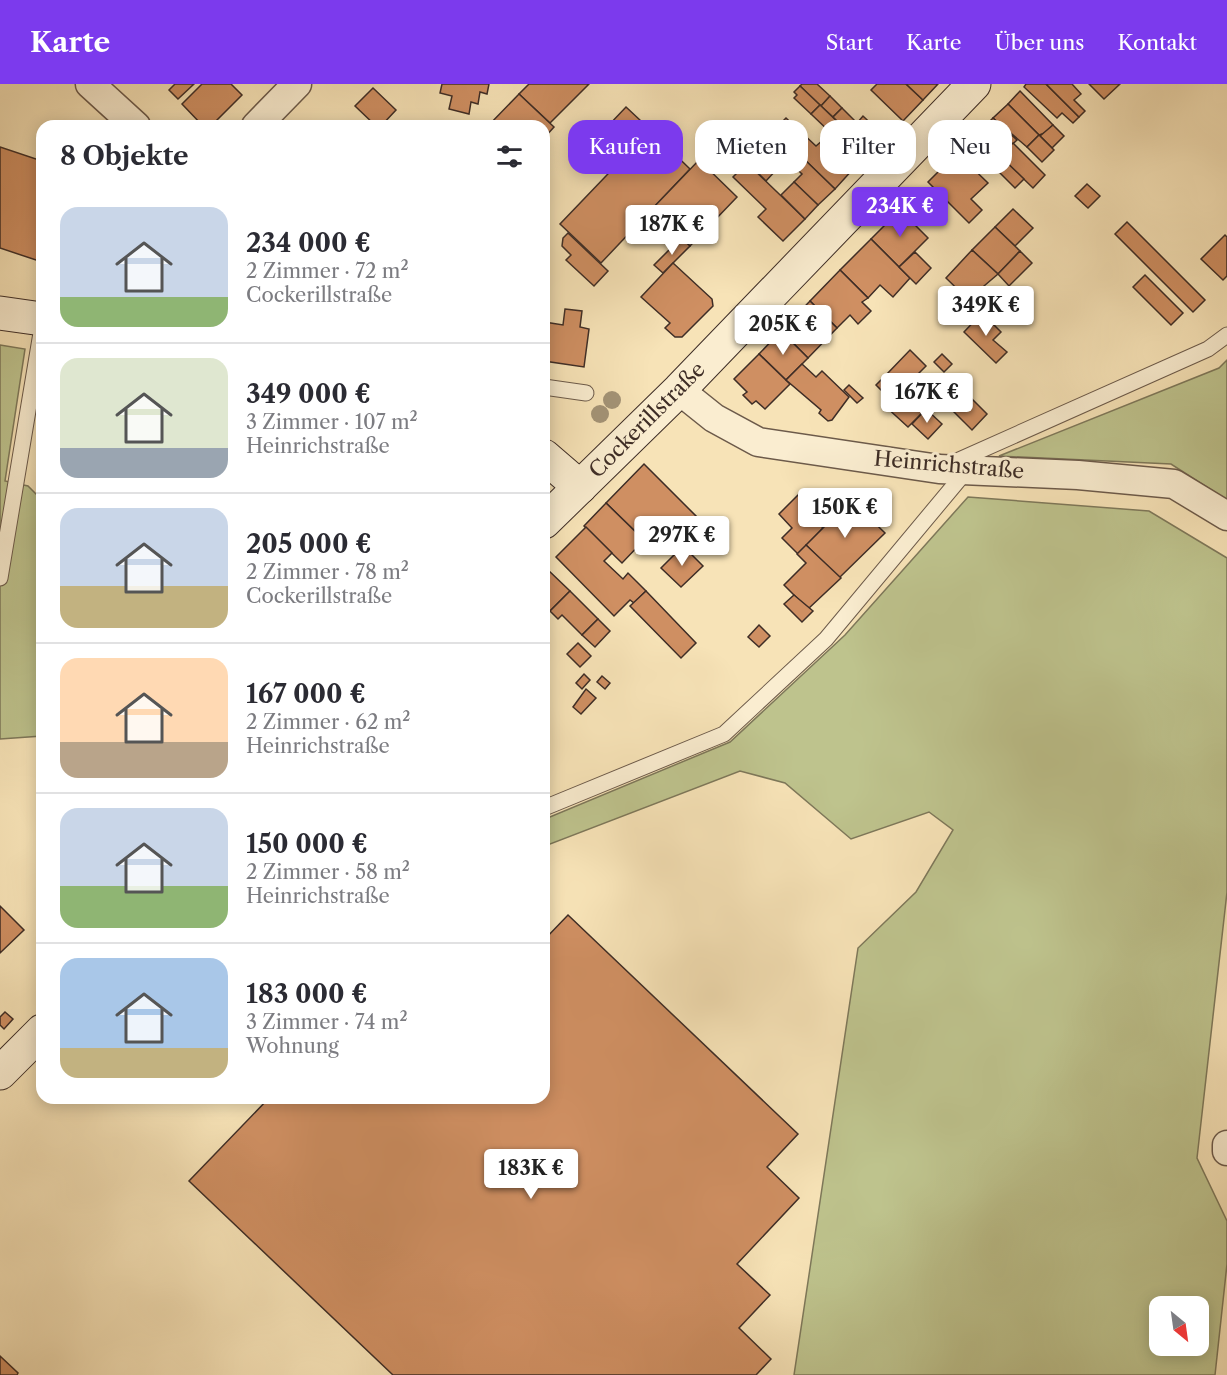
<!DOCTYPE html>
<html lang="de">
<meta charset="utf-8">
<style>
body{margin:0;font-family:"Libre Caslon Text",serif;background:#f2f2f3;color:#2b2b33;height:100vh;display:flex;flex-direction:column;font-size:22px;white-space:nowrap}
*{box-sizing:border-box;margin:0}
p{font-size:20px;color:#7c7c81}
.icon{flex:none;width:33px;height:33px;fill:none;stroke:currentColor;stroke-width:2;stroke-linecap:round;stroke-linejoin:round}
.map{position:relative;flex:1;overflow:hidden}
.side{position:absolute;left:36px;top:36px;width:514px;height:984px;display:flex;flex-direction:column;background:#fff;border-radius:18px;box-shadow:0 3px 15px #0003}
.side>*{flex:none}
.top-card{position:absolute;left:568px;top:36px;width:568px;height:54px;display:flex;gap:12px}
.needle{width:39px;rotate:151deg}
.controls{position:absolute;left:1149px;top:1212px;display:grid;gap:12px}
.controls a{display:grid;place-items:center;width:60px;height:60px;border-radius:12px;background:#fff;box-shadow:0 3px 15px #0003;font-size:30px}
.price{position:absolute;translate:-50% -51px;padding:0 14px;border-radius:6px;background:#fff;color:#222;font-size:20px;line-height:39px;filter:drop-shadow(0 2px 3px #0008)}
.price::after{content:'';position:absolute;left:50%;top:36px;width:18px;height:14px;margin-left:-9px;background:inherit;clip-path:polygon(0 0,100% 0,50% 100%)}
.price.on{background:#7c3aed;color:#fff}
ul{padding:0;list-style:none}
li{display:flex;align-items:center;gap:18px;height:150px;padding:0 24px}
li+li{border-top:2px solid #e1e1e2}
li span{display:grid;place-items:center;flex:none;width:168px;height:120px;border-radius:18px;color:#555}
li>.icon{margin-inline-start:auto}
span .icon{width:72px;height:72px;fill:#fffc;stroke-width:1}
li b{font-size:26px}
h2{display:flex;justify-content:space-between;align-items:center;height:72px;padding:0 24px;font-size:26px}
.pill{padding:0 21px;border-radius:18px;background:#fff;box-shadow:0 3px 15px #0003;font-size:21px;line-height:54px}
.pill.on{background:#7c3aed;color:#fff}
header{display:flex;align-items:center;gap:36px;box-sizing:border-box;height:84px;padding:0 30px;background:#7c3aed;color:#fff}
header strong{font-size:28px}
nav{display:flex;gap:33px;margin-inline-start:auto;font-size:21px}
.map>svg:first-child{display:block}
.green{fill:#bec38d;stroke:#7e785a;stroke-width:1.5;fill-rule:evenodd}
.building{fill:#cf8f62;stroke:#3e2d26;stroke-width:1.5}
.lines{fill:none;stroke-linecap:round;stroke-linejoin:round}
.lane-casing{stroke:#6c5a4a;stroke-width:17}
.street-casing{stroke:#6c5a4a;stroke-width:31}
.secondary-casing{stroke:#3e2d26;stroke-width:35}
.lane{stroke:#faedd0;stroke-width:15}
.street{stroke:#faedd0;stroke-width:28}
.secondary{stroke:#faedd0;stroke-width:33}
.tree{fill:#a39376}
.labels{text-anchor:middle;stroke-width:6;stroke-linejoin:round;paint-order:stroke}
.street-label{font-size:21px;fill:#3e2d26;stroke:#faedd0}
</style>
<header>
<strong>Karte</strong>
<nav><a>Start</a><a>Karte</a><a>Über uns</a><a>Kontakt</a></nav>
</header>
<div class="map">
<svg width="1227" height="1291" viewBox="0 0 1227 1291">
<rect width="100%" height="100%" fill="#f7e3b7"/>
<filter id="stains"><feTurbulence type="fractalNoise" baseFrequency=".00333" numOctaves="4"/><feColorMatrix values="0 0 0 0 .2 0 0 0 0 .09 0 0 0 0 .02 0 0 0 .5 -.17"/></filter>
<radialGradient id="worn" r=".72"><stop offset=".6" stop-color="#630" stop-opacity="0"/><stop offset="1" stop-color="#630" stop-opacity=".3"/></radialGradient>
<g class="green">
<path d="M0,261L25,265L5,397L28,402L42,416V652L0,655Z"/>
<path d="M1227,276V416L1171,380L999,372L1219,284Z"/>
<path d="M968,413L1149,427L1227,474V808L1197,1074L1227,1137V1180L1215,1291H794L858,864L916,808L953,746L929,728L851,755L785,699L740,687L545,762V735L730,658L845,551ZM1160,1222H1198V1262H1160Z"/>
</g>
<g class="building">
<path d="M175,0H194L178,15L169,6Z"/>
<path d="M202,0H231L242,11L215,38L217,40L215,42H203L182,20Z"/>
<path d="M442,0H489L487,10L480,8L478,20L471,18L469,30L449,25L452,12L440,9Z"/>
<path d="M529,0H589L550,39L519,10Z"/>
<path d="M802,0H817L830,12L821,22L800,2Z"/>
<path d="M877,0H906L923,16L903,37L871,6Z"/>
<path d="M906,0H938L923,16Z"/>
<path d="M1026,0H1046L1079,33L1073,39L1062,29L1057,34L1024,3Z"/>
<path d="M1046,0H1072L1081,10L1074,16L1085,27L1079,33Z"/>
<path d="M1089,0H1120L1104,15Z"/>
<path d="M800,2L820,21L811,30L794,14L797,11L794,8Z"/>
<path d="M373,4L396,26L381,42H376L355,22Z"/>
<path d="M1020,7L1053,41L1045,49L1039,51L1008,20Z"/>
<path d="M519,10L554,43L544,54V42H488Z"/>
<path d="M830,12L842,24L833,33L821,22Z"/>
<path d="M1008,20L1039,51L1027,63L993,34Z"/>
<path d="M820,21L869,68L854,84L825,57L832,50L811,30Z"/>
<path d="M626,23L641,37L604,77L589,62Z"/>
<path d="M842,24L857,39L863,32L885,53L869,68L833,33Z"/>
<path d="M786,34L816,62L823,56L854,84L835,105L774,46Z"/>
<path d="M993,34L1017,56L1000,72L978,49Z"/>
<path d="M1053,41L1064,52L1052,64L1040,52Z"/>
<path d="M650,46L690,85L601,179L560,140Z"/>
<path d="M774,46L835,105L818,121L794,98L802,90L766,56Z"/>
<path d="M978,49L1000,72L989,84L966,61Z"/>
<path d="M1039,51L1054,66L1042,78L1027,63Z"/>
<path d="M1013,59L1045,91L1033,104L1000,72Z"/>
<path d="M0,63L42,77V178L0,164Z"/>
<path d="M763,69L778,84L766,97L750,81Z"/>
<path d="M957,69L988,99L971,115L982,126L969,139L928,98Z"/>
<path d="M1000,72L1024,95L1015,104L992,81Z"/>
<path d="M699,76L737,113L690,162L651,126Z"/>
<path d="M747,79L805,135L783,157L758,133L766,125L733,93Z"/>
<path d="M794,98L818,121L805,135L781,111Z"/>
<path d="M1087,100L1100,112L1088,124L1075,112Z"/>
<path d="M1013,125L1033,144L1015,162L995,143Z"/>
<path d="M900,126L928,154L899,183L871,155Z"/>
<path d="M1127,138L1205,216L1193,228L1115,150Z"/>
<path d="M995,143L1020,167L998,190L972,166Z"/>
<path d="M568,149L608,187L594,202L566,176L571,171L562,162L563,154Z"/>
<path d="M1225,151L1227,153V192L1223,196L1201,175Z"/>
<path d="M681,154L690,162L663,189L654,181Z"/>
<path d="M871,155L910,194L893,213L880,201L868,214L840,186Z"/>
<path d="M972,166L998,190L984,202L996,215L982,229L946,194Z"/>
<path d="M1020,167L1032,179L1009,202L998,190Z"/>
<path d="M915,168L931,184L916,200L899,183Z"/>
<path d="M673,179L712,215L713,222L682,253H675L665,244L670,239L641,213Z"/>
<path d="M840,186L868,214L862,218L871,227L858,240L850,231L837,244L810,217Z"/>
<path d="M1145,191L1183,229L1171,241L1133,203Z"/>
<path d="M810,217L837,244L808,274L781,247Z"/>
<path d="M565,225L582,227L580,243L589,245L584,283L544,277V238L563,241Z"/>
<path d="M982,229L1001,248L993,256L1007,268L996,279L964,248Z"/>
<path d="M781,247L808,274L786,296L759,270Z"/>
<path d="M910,266L926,282L902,306L886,291Z"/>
<path d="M759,270L790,300L765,325L756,317L752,320L743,311L747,308L734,295Z"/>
<path d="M942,270L952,280L944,288L934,278Z"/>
<path d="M802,280L816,293L822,287L849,313L832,336L828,337L819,329L821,326L786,296Z"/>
<path d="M886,291L897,302L887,312L876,301Z"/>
<path d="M955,298L987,330L972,346L940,314Z"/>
<path d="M849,301L863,314L857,319L844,306Z"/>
<path d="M900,304L923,328L908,343L884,321Z"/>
<path d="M926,325L942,340L928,355L912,340Z"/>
<path d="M644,380L701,437L694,452L682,454L665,437L644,456L606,419Z"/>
<path d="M801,408L817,425L811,431L823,444L798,470L782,454L792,444L779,430Z"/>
<path d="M851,416L885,449L839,494L806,461Z"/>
<path d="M606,419L644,456L622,479L584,442Z"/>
<path d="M586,443L612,469L604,477L623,495L628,489L646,507L634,519L630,516L614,532L556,473Z"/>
<path d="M806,461L841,494L808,525L784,501L806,479L797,470Z"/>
<path d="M683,462L703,482L681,503L661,484Z"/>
<path d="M547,485L570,507L544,533V487Z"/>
<path d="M570,507L598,535L582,551L562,531L558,535L550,527Z"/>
<path d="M646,507L696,559L681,574L630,522Z"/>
<path d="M794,511L813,527L802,538L784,520Z"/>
<path d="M598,535L610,547L595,563L582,551Z"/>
<path d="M759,541L770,552L759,563L748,553Z"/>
<path d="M578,559L591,572L580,583L567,570Z"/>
<path d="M584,590L590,596L582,605L576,599Z"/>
<path d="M602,592L610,599L605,605L597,598Z"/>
<path d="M586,605L596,614L581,630L573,623Z"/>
<path d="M0,822L24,846L0,869Z"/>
<path d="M568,831L798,1050L767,1083L799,1114L737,1180L770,1211L739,1244L771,1275L756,1291H393L189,1097L269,1014H544V856Z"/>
<path d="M5,928L13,935L4,945L0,941V933Z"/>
<path d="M0,1272L18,1289L17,1291H0Z"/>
</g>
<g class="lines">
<defs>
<g id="lane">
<path d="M544,303L586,309"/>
<path d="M950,380L1208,265L1227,251"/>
<path d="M0,494L42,243"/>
<path d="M544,724L724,650L826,555L967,386"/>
</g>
<g id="street">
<path d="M90,0L136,42"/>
<path d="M256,42L297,0"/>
<path d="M679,306L714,334L758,358L939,385L1078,391L1174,400L1227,432"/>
<path d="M1227,1061V1067"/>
</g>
<g id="secondary">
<path d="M0,229L42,235"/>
<path d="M544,372L580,403"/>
<path d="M544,438L679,306L974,0"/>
<path d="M0,989L42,947"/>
</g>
</defs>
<use href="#lane" class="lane-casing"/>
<use href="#street" class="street-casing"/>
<use href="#secondary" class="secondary-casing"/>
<use href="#lane" class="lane"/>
<use href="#street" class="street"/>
<use href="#secondary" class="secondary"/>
</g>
<g class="tree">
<circle cx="612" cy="316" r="9"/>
<circle cx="600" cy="330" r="9"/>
</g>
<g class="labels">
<g class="street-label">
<text transform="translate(647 336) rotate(-45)" y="7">Cockerillstraße</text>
<text transform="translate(949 381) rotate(5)" y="7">Heinrichstraße</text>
</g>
</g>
<rect width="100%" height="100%" filter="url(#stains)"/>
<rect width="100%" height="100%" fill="url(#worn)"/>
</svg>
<div class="controls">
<a><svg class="needle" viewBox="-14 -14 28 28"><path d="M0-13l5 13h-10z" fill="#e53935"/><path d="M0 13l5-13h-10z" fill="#7c7c81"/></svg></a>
</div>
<b class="price on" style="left:900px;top:154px">234K €</b>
<b class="price" style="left:672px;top:172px">187K €</b>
<b class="price" style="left:986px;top:253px">349K €</b>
<b class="price" style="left:783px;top:272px">205K €</b>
<b class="price" style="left:927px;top:340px">167K €</b>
<b class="price" style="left:845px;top:455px">150K €</b>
<b class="price" style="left:682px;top:483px">297K €</b>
<b class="price" style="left:531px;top:1116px">183K €</b>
<div class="top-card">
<a class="pill on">Kaufen</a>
<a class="pill">Mieten</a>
<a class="pill">Filter</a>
<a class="pill">Neu</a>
</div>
<section class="side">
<h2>8 Objekte<svg class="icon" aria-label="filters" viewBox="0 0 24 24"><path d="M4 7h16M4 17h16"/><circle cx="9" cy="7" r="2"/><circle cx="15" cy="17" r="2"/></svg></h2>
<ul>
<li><span style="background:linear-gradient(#c9d6e8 75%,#8fb573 0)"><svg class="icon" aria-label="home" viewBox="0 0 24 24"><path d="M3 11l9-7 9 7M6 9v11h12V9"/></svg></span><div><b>234 000 €</b><p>2 Zimmer · 72 m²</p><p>Cockerillstraße</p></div></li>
<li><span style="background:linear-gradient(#dfe7d0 75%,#9aa5b1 0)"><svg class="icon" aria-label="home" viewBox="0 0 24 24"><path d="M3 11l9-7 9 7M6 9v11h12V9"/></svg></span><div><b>349 000 €</b><p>3 Zimmer · 107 m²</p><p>Heinrichstraße</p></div></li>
<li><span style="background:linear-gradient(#c9d6e8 65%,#c2b280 0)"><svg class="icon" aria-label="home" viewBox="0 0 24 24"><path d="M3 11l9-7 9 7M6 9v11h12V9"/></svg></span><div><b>205 000 €</b><p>2 Zimmer · 78 m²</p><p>Cockerillstraße</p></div></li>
<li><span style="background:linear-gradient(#ffd9b3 70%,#b9a48a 0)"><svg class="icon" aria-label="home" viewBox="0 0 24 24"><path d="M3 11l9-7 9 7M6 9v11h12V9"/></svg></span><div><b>167 000 €</b><p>2 Zimmer · 62 m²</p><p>Heinrichstraße</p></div></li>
<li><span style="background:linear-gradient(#c9d6e8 65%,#8fb573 0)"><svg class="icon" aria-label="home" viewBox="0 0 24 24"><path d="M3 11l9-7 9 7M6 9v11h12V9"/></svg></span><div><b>150 000 €</b><p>2 Zimmer · 58 m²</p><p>Heinrichstraße</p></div></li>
<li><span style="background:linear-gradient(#a9c7e8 75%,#c2b280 0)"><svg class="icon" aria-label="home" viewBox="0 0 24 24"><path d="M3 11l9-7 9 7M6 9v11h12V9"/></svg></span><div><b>183 000 €</b><p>3 Zimmer · 74 m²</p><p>Wohnung</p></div></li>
</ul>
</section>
</div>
